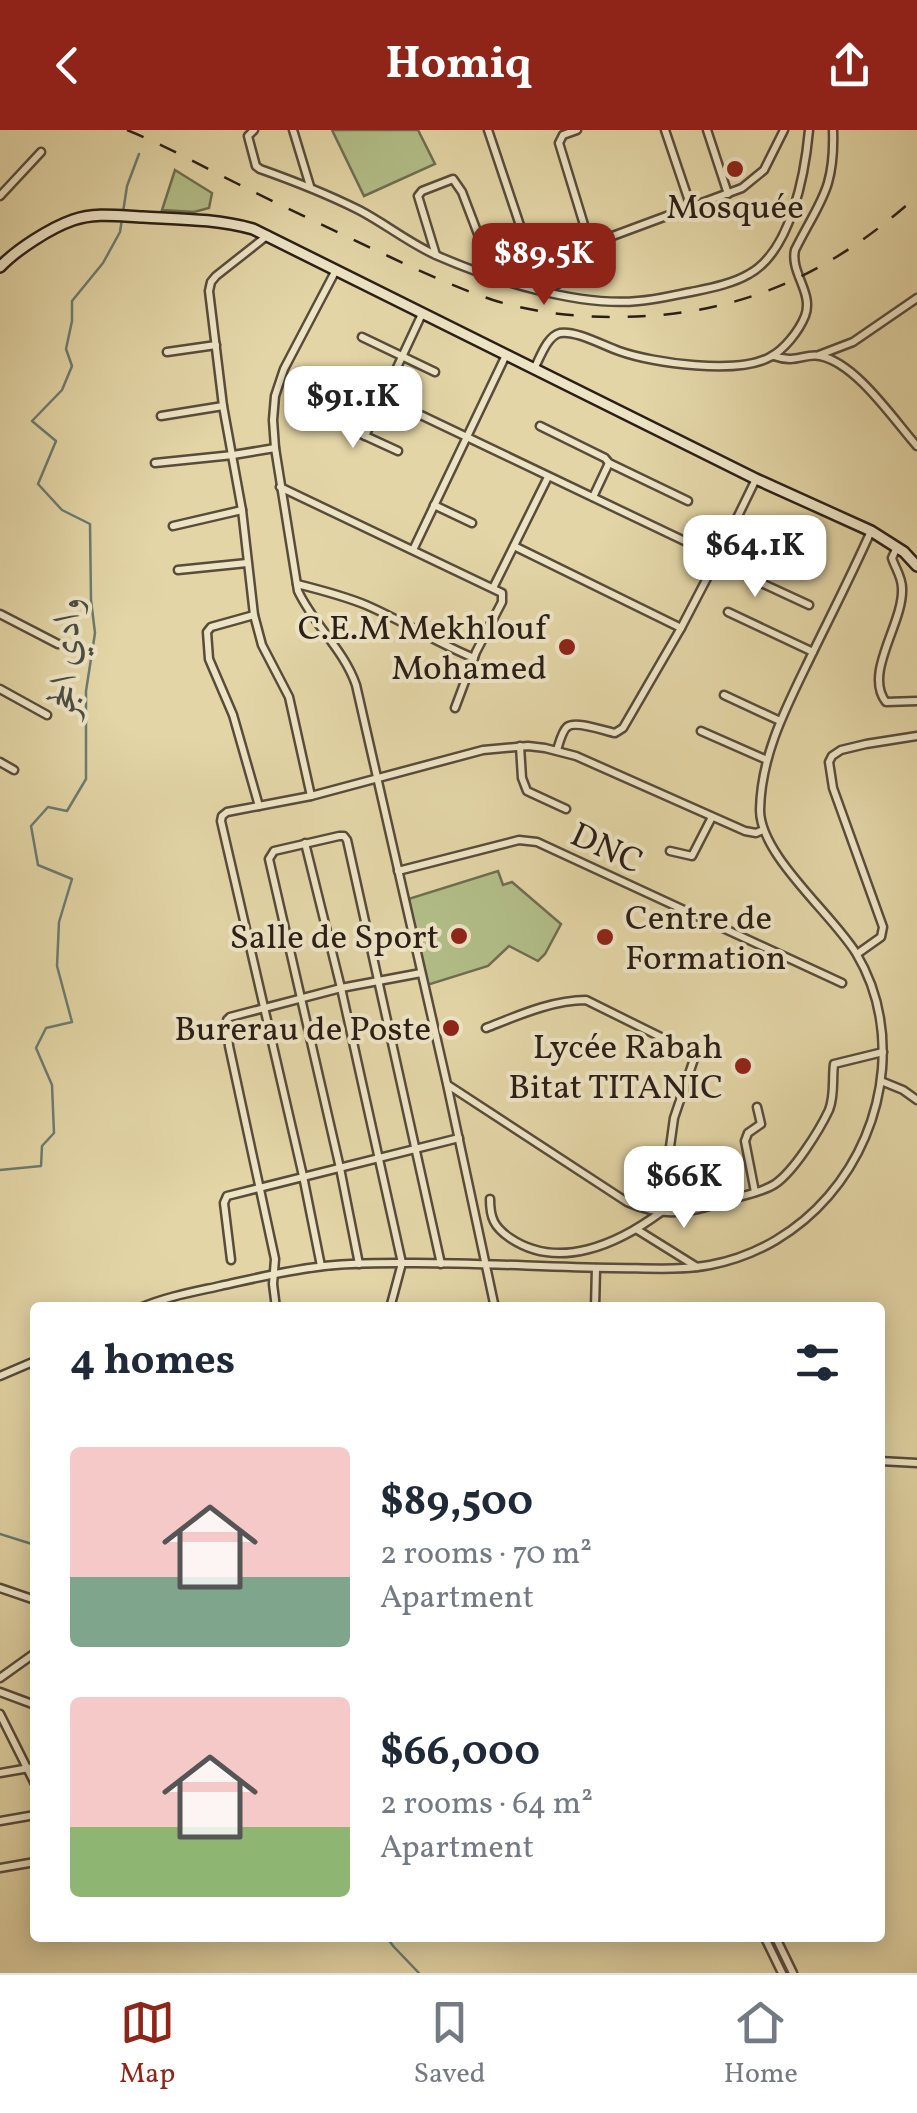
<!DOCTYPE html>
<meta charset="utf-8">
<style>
body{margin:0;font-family:Vollkorn,Amiri,serif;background:#f6f6f7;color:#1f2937;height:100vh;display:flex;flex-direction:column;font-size:38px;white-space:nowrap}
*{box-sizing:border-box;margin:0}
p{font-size:32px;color:#747a83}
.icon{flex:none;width:55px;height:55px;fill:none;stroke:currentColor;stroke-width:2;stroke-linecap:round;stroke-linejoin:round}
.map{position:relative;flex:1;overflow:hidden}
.details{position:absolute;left:30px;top:1172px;width:855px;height:640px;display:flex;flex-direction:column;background:#fff;border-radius:10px;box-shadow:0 5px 25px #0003}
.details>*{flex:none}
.price{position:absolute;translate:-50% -85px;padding:0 22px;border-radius:20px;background:#fff;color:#222;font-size:32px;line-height:65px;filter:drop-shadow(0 2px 5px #0008)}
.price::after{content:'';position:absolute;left:50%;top:60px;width:30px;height:22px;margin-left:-15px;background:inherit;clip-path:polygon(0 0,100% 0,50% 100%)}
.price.active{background:#8f2418;color:#fff}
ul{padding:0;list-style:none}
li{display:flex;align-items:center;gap:30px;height:250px;padding:0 40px}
li span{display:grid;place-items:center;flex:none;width:280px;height:200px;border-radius:10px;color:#555}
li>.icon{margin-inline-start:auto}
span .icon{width:120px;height:120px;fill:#fffc;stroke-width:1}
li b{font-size:42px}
h2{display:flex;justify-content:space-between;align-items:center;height:120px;padding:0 40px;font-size:42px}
header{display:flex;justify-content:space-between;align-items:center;height:130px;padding:0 40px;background:#8f2418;color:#fff;font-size:45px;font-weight:700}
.menu{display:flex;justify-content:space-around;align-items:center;height:140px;border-top:2px solid #e0e1e3;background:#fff;font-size:28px;color:#747a83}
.menu a{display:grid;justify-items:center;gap:5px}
.menu .active{color:#8f2418}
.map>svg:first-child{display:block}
.green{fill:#b2be88;stroke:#6e6e50;stroke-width:2.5}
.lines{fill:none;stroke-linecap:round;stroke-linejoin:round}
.stream{stroke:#6a7b70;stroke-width:2.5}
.minor-casing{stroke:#584c3b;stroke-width:11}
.secondary-casing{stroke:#2a1f17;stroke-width:14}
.minor{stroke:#ede4c5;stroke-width:6}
.secondary{stroke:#ede4c5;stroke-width:9}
.rail{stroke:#2a1f17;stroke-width:2.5;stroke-dasharray:18 18;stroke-linecap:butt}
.poi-dot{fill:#8f2418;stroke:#ede4c5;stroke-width:4}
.labels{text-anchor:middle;stroke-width:8;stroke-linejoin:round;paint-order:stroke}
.poi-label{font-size:35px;fill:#2a1f17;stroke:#ede4c5;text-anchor:end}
.street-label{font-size:35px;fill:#2a1f17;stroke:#ede4c5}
.water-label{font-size:38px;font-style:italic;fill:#4a4d43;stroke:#ede4c5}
</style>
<header><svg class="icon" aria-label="back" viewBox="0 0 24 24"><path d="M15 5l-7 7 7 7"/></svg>Homiq<svg class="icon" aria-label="share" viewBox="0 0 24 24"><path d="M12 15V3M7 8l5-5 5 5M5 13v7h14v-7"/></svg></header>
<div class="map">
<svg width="917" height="1843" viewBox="0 0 917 1843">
<rect width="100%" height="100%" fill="#e3d5a6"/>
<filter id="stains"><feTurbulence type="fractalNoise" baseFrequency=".002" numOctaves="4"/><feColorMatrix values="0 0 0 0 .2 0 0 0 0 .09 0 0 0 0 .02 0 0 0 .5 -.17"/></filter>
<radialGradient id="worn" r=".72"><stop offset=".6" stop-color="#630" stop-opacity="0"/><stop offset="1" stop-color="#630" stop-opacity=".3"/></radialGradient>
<g class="green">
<path d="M332,0H418L435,34L364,66Z"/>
<path d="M175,40L212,63L209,78L194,82L162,80Z"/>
<path d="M498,741L503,755L512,752L561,794L545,824L538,831L509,816L488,836L424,856L405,770Z"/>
</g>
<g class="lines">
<g class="stream">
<path d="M0,1040L41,1036L42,1016L54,1003L52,955L36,918L46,898L72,892L57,836L59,792L72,749L38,735L31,696L48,677L67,681L86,649V561L95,503L91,470L90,394L62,380L38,354L56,311L32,291L62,260L72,236L66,219L72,191V171L103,133L120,102L127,56L139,24"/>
<path d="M0,1404L35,1415"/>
<path d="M387,1808L394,1817L419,1843"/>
</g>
<defs>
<g id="minor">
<path d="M254,0L248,6L249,10L256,36L260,39C294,51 327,64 359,80C386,94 410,114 438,126C493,150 578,177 638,171C656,170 674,165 691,162C710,158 732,154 749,144C791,121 805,44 809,0"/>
<path d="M293,0L310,56"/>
<path d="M488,0L541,158"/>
<path d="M665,0L691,77"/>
<path d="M707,0L728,64"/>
<path d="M0,66L41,22"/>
<path d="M268,105L216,146L211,152L209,161L223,276L242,380L254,485L262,515L289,567L311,666"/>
<path d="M591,114L742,58L764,40L784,0"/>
<path d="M436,125L418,66L422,61L453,49L462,62L494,146"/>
<path d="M336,140L284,239L275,266L273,290L275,318L298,461C314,495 344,520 356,555L447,954L495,1178"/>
<path d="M546,160L596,134L559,13L563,5L577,0"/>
<path d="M362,207L435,242"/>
<path d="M167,222L216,215"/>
<path d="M819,225L853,212L917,168"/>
<path d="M774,226C796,234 804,223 820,226C856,233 893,289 917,316"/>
<path d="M534,239C540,228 547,206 560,203C576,200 604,216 619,221C653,233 738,245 770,227C784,220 799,201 805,186C814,163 790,143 795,120C820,70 835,60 833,0"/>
<path d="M383,267L718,427L756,349"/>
<path d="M161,286L223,276"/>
<path d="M324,287L398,321"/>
<path d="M540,296L605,328L609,333L688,371"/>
<path d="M365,306L422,184"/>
<path d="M155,333L233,325L275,318"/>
<path d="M280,357L502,463V472L476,522L455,578"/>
<path d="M593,367L609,333"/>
<path d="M434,375L472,393"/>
<path d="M734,394L797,425"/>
<path d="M173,396L242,380"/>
<path d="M514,416L681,498"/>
<path d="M897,417L892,428C895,438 902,447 902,458C904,493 863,543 886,572L917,571"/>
<path d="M413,420L506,225"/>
<path d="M716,432L809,475"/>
<path d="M178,440L247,433"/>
<path d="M297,454C321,460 344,466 366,475C403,491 437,513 474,528"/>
<path d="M493,458L548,347"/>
<path d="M728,482L813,522"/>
<path d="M0,484L58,514"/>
<path d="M254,485L211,497L207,502L209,529L233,585L259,676"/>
<path d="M0,559L47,585"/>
<path d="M724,565L780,591"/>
<path d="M701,601L767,630"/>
<path d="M520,616L522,648L527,661L566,679"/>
<path d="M557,620C559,614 562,601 567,597C575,590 605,601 615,603L623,598L681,498L718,427"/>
<path d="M0,632L14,640"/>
<path d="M305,713L341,858L402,1133L390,1178"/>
<path d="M670,721L692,726L712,687"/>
<path d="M398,741L519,710L537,712L842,853"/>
<path d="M857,824L881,807L883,797L833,658L829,632L832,626L841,620L866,614L917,606"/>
<path d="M486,898C517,886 552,870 586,870L689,921L694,929L674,988L661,1082C618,1114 559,1141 510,1108C494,1097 490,1088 490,1069"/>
<path d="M881,951L903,960L917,970"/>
<path d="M448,955L627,1072C669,1091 697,1080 739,1067C750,1064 764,1061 775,1054C794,1041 819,1001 829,980C835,965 832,949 834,934L883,922"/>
<path d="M755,1062L745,1011L748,1003L761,994L757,977"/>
<path d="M636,1099L697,1137"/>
<path d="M231,1130L224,1073L227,1066L459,1008"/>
<path d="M359,1134L340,1038L269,729L274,721L339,706H344L347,710L441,1134"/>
<path d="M321,1136L303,1046L221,691L222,686L227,682L311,666L483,620L528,616L545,618L576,626L745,701L756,703L763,700"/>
<path d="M140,1178C165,1167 193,1162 220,1156C252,1149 284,1141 317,1137C344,1133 372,1133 400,1133C470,1132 541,1137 612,1138C644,1138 678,1141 710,1135C805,1117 874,1034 882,939C885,899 877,858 856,823C832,784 760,725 760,680C761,623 788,574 812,524C832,483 853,442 871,401"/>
<path d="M276,1178L273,1154L275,1129L229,916L227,890L230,887L341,858L421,843"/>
<path d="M595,1178L596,1138"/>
<path d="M0,1246L35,1231"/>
<path d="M880,1331L917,1333"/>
<path d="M0,1458L35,1470"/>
<path d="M0,1548L35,1523"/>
<path d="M0,1562L35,1575"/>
<path d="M0,1584L35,1654"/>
<path d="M0,1643L35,1637"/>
<path d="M0,1691L35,1685"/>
<path d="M0,1738L35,1732"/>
<path d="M765,1808L782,1843"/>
<path d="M776,1808L793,1843"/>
</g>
<path id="secondary" d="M0,137C16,120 50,98 73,90C95,82 120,86 143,87C180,89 217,89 253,99L756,349L871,401L904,422L917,436"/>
</defs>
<use href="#minor" class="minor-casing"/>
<use href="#secondary" class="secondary-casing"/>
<use href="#minor" class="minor"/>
<use href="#secondary" class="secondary"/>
<path class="rail" d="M127,0C164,15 200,35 236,53C286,78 337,102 388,126C422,142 457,158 493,170C531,182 574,187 614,187C736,187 827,147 917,66"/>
</g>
<g class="poi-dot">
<circle cx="735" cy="39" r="10"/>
<circle cx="567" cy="517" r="10"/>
<circle cx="459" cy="806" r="10"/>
<circle cx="605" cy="807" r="10"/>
<circle cx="451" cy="898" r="10"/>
<circle cx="743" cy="936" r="10"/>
</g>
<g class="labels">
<g class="poi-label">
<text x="735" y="88" text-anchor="middle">Mosquée</text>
<text x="547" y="509">C.E.M Mekhlouf<tspan x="547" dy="40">Mohamed</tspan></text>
<text x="625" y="799" text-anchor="start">Centre de<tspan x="625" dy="40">Formation</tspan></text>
<text x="439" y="818">Salle de Sport</text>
<text x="431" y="910">Burerau de Poste</text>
<text x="723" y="928">Lycée Rabah<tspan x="723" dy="40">Bitat TITANIC</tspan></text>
</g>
<g class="street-label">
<text transform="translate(607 717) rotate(25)" y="12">DNC</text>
</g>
<g class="water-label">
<text transform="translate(64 528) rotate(-87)" y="13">وادي الحجر</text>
</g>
</g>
<rect width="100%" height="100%" filter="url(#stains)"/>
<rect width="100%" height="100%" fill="url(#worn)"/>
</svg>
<b class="price active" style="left:544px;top:178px">$89.5K</b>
<b class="price" style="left:353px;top:321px">$91.1K</b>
<b class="price" style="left:755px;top:470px">$64.1K</b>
<b class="price" style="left:684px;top:1101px">$66K</b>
<section class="details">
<h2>4 homes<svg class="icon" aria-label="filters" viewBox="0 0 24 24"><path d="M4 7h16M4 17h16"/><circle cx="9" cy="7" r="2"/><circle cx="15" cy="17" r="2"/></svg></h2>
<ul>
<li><span style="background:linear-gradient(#f6c9c9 65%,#7fa58c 0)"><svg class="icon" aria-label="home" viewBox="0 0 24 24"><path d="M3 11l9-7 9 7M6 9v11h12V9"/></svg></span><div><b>$89,500</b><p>2 rooms · 70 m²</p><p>Apartment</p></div></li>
<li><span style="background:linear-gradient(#f6c9c9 65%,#8fb573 0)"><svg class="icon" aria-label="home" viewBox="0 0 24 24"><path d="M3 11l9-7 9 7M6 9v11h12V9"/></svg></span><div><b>$66,000</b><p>2 rooms · 64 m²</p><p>Apartment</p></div></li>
</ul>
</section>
</div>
<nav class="menu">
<a class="active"><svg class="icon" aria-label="map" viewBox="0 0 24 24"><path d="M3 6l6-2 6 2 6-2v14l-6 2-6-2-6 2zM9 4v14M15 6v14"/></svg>Map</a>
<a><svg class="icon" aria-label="saved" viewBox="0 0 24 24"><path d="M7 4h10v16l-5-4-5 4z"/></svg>Saved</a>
<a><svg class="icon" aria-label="home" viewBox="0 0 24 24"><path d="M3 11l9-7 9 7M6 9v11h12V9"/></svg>Home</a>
</nav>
